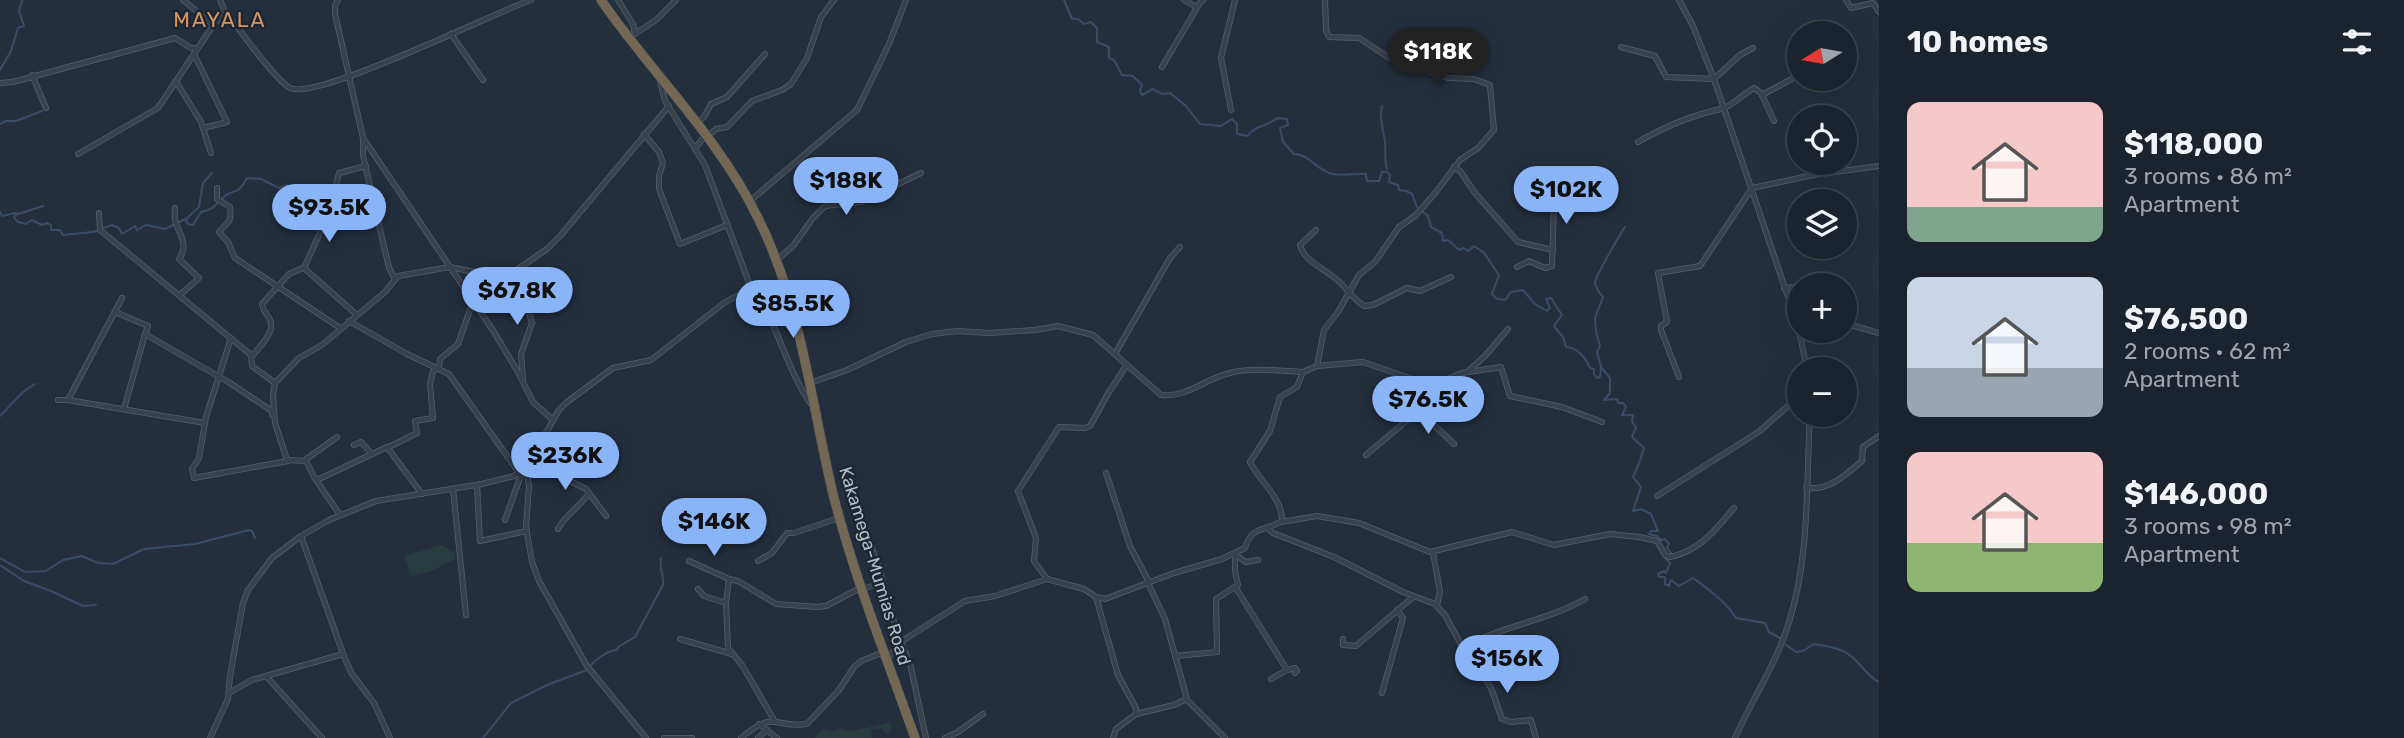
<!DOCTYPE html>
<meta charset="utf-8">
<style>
body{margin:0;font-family:Rubik,sans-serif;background:#282f3a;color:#f1f3f6;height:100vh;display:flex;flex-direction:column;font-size:26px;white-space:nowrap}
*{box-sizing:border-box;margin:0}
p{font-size:23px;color:#a0a4aa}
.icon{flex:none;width:38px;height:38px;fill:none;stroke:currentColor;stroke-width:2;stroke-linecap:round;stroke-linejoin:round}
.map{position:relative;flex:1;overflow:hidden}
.drawer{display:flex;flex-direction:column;background:#1b232e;width:525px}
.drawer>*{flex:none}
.needle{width:46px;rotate:259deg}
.controls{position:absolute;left:1787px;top:21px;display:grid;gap:14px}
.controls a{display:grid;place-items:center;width:70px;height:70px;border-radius:50%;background:#1b232e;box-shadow:0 7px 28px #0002,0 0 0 2px #39404a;font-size:35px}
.price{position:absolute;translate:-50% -60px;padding:0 16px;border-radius:24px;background:#8ab4f8;color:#111;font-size:23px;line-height:46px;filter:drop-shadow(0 2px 4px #0008)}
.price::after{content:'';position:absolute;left:50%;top:42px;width:21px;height:16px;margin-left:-10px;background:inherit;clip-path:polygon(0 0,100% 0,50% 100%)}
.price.current{background:#222;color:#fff}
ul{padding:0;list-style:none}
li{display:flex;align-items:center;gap:21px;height:175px;padding:0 28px}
li span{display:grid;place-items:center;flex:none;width:196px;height:140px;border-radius:14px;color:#555}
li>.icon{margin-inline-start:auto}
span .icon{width:84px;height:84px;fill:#fffc;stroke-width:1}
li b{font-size:30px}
h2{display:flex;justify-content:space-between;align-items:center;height:84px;padding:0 28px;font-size:30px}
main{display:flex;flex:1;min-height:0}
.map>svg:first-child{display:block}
.green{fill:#263c3f}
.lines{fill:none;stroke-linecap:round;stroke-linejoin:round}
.stream{stroke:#394c67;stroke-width:2}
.minor-casing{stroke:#565f6c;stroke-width:6}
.highway-casing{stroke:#434c59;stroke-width:10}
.minor{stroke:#38414e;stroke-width:4.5}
.highway{stroke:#746855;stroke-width:9}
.labels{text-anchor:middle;stroke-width:5;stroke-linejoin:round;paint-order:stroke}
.street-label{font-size:18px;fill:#b4bcc9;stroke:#1d2633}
.quarter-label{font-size:21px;letter-spacing:2px;fill:#d59563;stroke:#1d2633}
</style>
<main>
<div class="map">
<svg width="1879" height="738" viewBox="0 0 1879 738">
<rect width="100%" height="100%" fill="#242f3e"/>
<g class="green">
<path d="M441,545L455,553V559L431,571L411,576L404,556Z"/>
<path d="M890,722L891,729L888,735L881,728L871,730L872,738H815L823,729L832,732L841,728L849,732Z"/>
</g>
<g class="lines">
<g class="stream">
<path d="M1064,0L1072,19H1078L1084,24L1091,22L1097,28V42L1109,47V58L1114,60L1122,75L1133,76L1142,85L1140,91L1142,95L1153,89L1162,94L1170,93L1186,106L1200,124L1221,126L1232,119L1237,124V134L1248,136C1256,124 1268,127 1277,118L1287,119L1288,125L1280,128L1283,142L1294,154C1310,154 1318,172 1333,174C1344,176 1355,173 1366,174L1367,181H1379L1382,172H1387L1390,175L1389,182L1398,185L1399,190L1406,191L1412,194L1417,207L1428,216L1431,227L1442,233L1443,241L1448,240L1459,250L1463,248L1468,251L1474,246L1484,253L1499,275L1492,294L1497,299L1505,300L1511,292L1523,290L1535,304L1547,311L1550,308L1546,299L1551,298L1562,315L1554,326L1563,337L1566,347C1577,347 1586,358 1590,368L1594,369V374L1597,378L1600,377L1601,367"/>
<path d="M0,70L11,51L18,28L24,26L19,11L22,0"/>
<path d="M1382,106C1379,118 1383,129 1385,141C1386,151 1384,159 1387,169"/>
<path d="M0,124L6,121H16L42,111"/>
<path d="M0,212L2,216L16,213L14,217L18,222L26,224L32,220L42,225L47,223L51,225V230H60L63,235L93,232L112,225L119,228L122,234L135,226L137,230L146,225L165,229L185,219L188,224L193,225L201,212C217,209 214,204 225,196C237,187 236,197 247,178L261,179L279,188L287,185L292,187"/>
<path d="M15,215L43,206"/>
<path d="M185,220L199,207L203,183L212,173"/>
<path d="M1625,227C1620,234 1596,276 1595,282C1595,288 1600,293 1603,297L1595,318L1596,332L1600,346L1597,352L1601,367L1610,378V393L1604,400L1617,399L1618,403H1623L1626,407L1622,415H1633L1632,422L1636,427L1632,437L1644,448C1641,459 1638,467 1633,477L1641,487L1633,511L1641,509L1651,514L1658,531H1651L1649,534L1657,536L1661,540L1665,539L1669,544L1667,548L1671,553L1665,558L1670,563L1666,573L1664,571L1658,574L1659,577H1665V584L1669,586L1671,580L1679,586L1693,578C1709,590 1724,600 1736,618L1765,623L1769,632L1780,638"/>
<path d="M0,416L23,392L35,384"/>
<path d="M144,549L195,544L249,530L252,531L255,538"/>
<path d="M0,558L25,572L46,571L63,560L82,556L98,563L113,564L142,550"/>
<path d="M0,565L24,581L51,591L83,606L96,605"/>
<path d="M1786,645L1796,652L1803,651L1814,644C1827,647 1840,647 1851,656C1860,663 1870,679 1879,682"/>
<path d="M590,666C596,659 607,651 617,650L618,647L635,637L663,585C664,576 659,568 661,558"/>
<path d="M483,738L511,703L547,685L587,670"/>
</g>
<defs>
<g id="minor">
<path d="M183,0L213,25L223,15H228C239,29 277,82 290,88C317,101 493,13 531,0"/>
<path d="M220,0L226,14"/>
<path d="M338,0L335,5V14L363,138L494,332L518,372L533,402L553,420"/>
<path d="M618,0L633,24L635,34"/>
<path d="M1184,0L1196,7L1203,0"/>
<path d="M1679,0L1693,26L1714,79L1799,329"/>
<path d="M1846,0L1851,8L1873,3L1879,12"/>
<path d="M636,33L656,20L676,0"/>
<path d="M451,34L483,80"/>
<path d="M1621,47L1655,56L1666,77L1714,79L1740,55L1753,48"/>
<path d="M194,54L227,122L203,128"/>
<path d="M1162,67L1198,6"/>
<path d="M32,75L46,108"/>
<path d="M1802,79L1804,81"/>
<path d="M0,83L13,82L175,38L191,48H197"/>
<path d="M177,83L201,122L211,153"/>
<path d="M1762,95L1799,75"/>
<path d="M1231,110L1221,58L1235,0"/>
<path d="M698,122L704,117L711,104L727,97L765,54"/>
<path d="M644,134L659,152L663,163L659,176V189L680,244L727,225"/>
<path d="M708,136L716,129L727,127L752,101L782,90L791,84L807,58L821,17L834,0"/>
<path d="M363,141V156L389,268L395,279"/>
<path d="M1638,142C1664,127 1692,115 1721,109C1732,107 1744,93 1754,88L1761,93L1774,121"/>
<path d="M695,148L706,135"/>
<path d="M78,154L158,108L214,24"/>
<path d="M1454,167L1460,171L1475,193L1518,242L1553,250"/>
<path d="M217,188V199L230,207C232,224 228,221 219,232L228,242L235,258L340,328"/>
<path d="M750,201L857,110L889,44L906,0"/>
<path d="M175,208C175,212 174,216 175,220C178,233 190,244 179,259L199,278L180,295"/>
<path d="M99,213L100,230L251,355L252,366L275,383"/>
<path d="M1316,230L1300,245C1304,261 1325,269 1336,279C1346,287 1353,299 1364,306L1373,305L1407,288L1420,291L1451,277"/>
<path d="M778,259L793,246L813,218L825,206L861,202L921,173"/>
<path d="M1517,267L1529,261L1545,268L1552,266L1554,202"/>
<path d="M509,274L526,304L532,323L521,354L523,380"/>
<path d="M752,288C778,323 786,369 811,404"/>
<path d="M1784,288L1799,287"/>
<path d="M115,312L148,326L145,334L230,383L272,411V415"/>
<path d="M357,315L304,268L328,215L339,173L366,166"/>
<path d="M349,321L407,354L449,374L519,473"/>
<path d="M1844,323L1879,333"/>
<path d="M1799,331L1807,369"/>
<path d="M231,338L206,417L199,458L192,469L194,478L288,461"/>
<path d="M1115,354L1170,258L1180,247"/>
<path d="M252,356C259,348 276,331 270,320C267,313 263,312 262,304L289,274L303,268"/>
<path d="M1317,366L1363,362L1421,382L1445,380L1462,373L1501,367L1510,396L1562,407L1602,422"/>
<path d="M1467,372L1485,356L1508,329"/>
<path d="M1679,377L1661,330V326L1667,322L1658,273L1700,266L1752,188L1813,175L1879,166"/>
<path d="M810,383L847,370L906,342L932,334L957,331L989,333L1035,330L1058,326L1093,335L1161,395C1187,398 1206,378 1230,373C1252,367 1280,371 1303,372"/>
<path d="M58,400H68L122,298"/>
<path d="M68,400L205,423"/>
<path d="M124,409L145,334"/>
<path d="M1418,410L1454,444"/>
<path d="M354,445L361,442L372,454"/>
<path d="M389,447L417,433L415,421L433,418L430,384L433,371L439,367L440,359L458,344L472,304L506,278V275"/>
<path d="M1366,455L1417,412L1412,381"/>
<path d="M305,460L337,437"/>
<path d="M1106,473L1130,546L1149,582"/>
<path d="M317,480L387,447L422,494"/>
<path d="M477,485L480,541L527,531"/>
<path d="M1806,488C1829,491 1846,475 1862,461L1863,447L1879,436"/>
<path d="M453,489L466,615"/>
<path d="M1657,496L1760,431L1799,396"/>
<path d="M340,515L314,477L306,461L287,460L275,423L273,395L275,383L299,358L322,345L385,292L398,276L450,267L484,274L502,275L512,273L547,249L561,235L669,106"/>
<path d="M606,516L586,489L558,475L526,468L529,486L526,527L532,562L539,581L587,666L646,738"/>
<path d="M862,519L880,571L897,633L910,663L926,738"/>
<path d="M505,520L522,472"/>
<path d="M1281,522L1317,516L1359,523L1430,552L1512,532L1554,545L1610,534L1639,537L1657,541L1665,555L1670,557C1700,551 1715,530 1734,508"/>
<path d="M1267,528L1273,533L1334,557L1403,592L1435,604L1445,615L1463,648C1500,626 1547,621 1585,599"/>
<path d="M558,529C566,514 580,507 589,493"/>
<path d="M301,536L345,659L352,674L374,703L390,738"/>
<path d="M1433,553L1440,592L1437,605"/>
<path d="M1236,555L1246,562L1258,560"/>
<path d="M689,561L729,579"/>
<path d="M758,561L772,553L787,533H794L839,518"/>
<path d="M1047,579L1034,561L1036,538L1018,491L1059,427L1085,428L1090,426L1109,392L1126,366"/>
<path d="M1236,588L1287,670L1271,679"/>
<path d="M698,589L704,596L726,603"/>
<path d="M862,589L882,583"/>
<path d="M1096,597L1118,675L1136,708V714L1116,729L1113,738"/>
<path d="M680,639L732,654"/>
<path d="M1343,639V645L1356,646L1413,597"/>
<path d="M1463,648L1473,658L1491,688L1502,719L1511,722L1531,720L1536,738"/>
<path d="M1175,656L1217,652L1216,599L1238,585L1235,571V554"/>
<path d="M888,658L902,641L965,601L995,596L1047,579L1084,589L1096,597L1105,599L1174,573L1222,559L1245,548C1252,525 1264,532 1282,521C1283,498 1259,481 1250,462L1270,431L1280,397L1297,387L1303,372L1317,366L1324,330L1338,312L1359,275L1375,262L1399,227L1415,216L1436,192L1460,160L1478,148L1494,130L1490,85L1474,79L1448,78L1409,65L1388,57L1359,38L1329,37L1326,30L1325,0"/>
<path d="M1287,670L1295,668L1297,671L1295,673"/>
<path d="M266,676L322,738"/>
<path d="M229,693L252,680L343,654"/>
<path d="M1382,693L1403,618L1397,610"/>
<path d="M1187,700L1225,738"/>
<path d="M1136,714L1174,705L1187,699L1165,619L1148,583"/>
<path d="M774,720L742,665L728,648L726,603L729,579L738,581L776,604L817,607L826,606L862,587"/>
<path d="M759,724L777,738"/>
<path d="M210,738L228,699L230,676L243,603L248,590L272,558L301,536L329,520L376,501L482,484L514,476L526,468L559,410L567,402L613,368L651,360L724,303L751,288L705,165L665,101L660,81"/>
<path d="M664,738H692"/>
<path d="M741,738C777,708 772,729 807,724L839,690L854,667L861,661L884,652"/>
<path d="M758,738L767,730"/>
<path d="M945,738L958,732L983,714"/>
<path d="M1735,738C1752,699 1777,663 1789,622C1810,556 1806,483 1810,415"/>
</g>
<path id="highway" d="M601,0C652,74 718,136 758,218C802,306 811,404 834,498C855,579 887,659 915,738"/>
</defs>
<use href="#minor" class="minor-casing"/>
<use href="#highway" class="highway-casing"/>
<use href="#minor" class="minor"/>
<use href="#highway" class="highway"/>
</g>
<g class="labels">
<g class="street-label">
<text transform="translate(875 566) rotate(73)" y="6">Kakamega-Mumias Road</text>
</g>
<g class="quarter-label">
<text x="220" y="27">MAYALA</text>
</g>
</g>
</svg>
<div class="controls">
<a><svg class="needle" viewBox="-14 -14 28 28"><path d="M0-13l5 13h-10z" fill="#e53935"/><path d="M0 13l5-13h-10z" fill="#a0a4aa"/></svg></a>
<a><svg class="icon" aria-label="locate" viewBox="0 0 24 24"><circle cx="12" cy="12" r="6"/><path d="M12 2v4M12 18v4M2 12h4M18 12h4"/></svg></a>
<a><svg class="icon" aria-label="layers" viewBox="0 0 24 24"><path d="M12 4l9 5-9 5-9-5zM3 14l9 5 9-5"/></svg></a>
<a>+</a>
<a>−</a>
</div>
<b class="price current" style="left:1438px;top:88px">$118K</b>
<b class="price" style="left:846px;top:217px">$188K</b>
<b class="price" style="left:1566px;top:226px">$102K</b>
<b class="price" style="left:329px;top:244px">$93.5K</b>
<b class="price" style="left:517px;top:327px">$67.8K</b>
<b class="price" style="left:793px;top:340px">$85.5K</b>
<b class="price" style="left:1428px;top:436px">$76.5K</b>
<b class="price" style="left:565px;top:492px">$236K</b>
<b class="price" style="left:714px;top:558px">$146K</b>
<b class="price" style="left:1507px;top:695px">$156K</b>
</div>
<section class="drawer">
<h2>10 homes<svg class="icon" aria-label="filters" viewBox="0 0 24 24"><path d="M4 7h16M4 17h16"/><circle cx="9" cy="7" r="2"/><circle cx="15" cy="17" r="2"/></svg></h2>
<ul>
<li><span style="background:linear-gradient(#f6c9c9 75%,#7fa58c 0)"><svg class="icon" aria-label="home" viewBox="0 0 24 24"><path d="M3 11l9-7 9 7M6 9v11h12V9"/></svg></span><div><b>$118,000</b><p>3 rooms · 86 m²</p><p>Apartment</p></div></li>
<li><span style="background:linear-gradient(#c9d6e8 65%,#9aa5b1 0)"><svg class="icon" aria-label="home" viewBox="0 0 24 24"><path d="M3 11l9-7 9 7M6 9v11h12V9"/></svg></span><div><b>$76,500</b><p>2 rooms · 62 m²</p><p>Apartment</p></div></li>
<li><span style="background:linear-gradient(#f6c9c9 65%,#8fb573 0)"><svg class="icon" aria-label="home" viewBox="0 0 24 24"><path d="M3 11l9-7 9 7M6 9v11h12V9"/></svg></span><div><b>$146,000</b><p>3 rooms · 98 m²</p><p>Apartment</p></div></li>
</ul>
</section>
</main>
